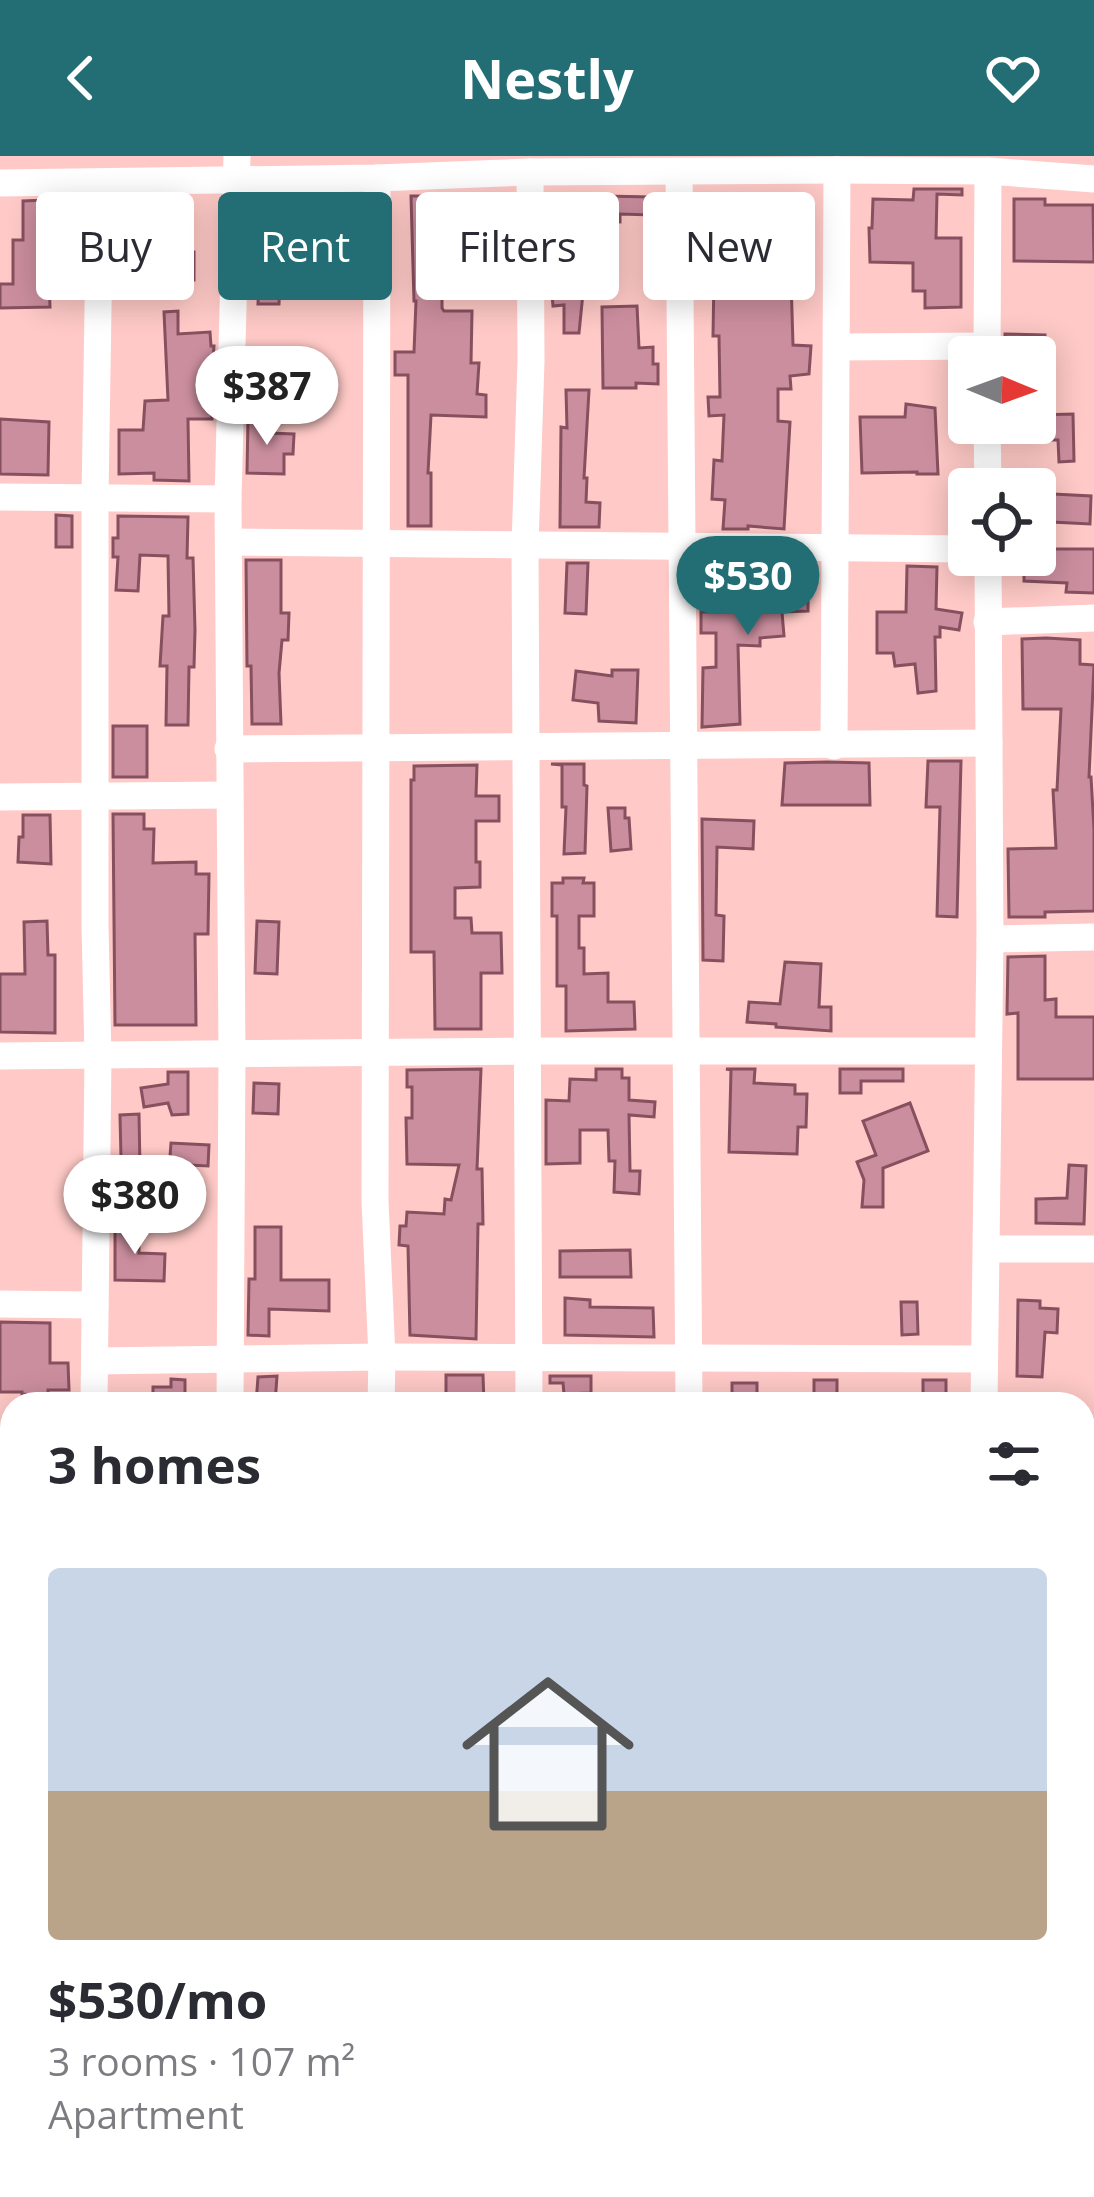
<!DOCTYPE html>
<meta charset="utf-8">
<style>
body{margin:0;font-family:"Open Sans",sans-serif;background:#f7f7f7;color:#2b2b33;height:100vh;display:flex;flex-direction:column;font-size:45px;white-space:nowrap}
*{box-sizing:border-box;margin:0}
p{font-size:39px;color:#7c7c81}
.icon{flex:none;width:66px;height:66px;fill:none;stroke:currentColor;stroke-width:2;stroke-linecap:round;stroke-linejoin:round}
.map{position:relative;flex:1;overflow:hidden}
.sheet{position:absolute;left:0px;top:1236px;width:1095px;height:807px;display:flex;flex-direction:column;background:#fff;border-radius:36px 36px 0 0;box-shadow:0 6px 30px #0003}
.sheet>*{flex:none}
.guide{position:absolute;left:36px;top:36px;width:1023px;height:108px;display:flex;gap:24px}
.needle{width:78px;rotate:91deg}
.buttons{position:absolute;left:948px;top:180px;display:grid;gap:24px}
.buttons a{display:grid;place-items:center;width:108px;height:108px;border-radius:12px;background:#fff;box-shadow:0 6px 30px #0003;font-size:60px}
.price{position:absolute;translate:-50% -102px;padding:0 27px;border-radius:42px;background:#fff;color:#222;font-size:39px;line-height:78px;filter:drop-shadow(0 3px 6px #0008)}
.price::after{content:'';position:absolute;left:50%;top:72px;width:36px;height:27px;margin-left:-18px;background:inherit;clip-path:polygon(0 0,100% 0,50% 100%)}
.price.current{background:#236e74;color:#fff}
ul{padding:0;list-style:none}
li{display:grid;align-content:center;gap:24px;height:636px;padding:0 48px}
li+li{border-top:3px solid #e1e1e2}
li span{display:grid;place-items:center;height:372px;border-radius:12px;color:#555}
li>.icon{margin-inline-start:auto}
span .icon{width:216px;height:216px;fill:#fffc;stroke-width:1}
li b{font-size:51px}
h2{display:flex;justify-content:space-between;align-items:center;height:144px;padding:0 48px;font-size:51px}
.chip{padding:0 42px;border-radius:12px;background:#fff;box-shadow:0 6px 30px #0003;font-size:42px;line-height:108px}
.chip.current{background:#236e74;color:#fff}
header{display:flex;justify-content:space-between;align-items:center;height:156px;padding:0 48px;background:#236e74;color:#fff;font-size:54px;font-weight:700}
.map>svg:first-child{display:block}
.building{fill:#cb8e9e;stroke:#87505f;stroke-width:3}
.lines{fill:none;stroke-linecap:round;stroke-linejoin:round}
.minor{stroke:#fff;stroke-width:27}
</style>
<header><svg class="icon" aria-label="back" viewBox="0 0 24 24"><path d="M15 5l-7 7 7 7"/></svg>Nestly<svg class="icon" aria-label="heart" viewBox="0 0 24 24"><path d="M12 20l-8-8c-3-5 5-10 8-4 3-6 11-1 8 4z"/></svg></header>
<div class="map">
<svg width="1094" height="2041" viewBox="0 0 1094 2041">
<rect width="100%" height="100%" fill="#fec9c6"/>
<g class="building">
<path d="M914,33H962V39L937,38L936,82H961V151L925,152V135H913V107L870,106L869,72H872L873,43L913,44Z"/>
<path d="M550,39L652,41V59L620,58V66L595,64V97H600L599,117H585L579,177H564V149L553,150L548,93Z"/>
<path d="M411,40H471L472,67H481V98H491L490,114L442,112V152L444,155H472L471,207H479L477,238L486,239V261L431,259L428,317H431V370H408V219H395V196H414L416,145H414Z"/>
<path d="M787,40V52H798V91H790L793,189L811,190L809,218L790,220L791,233H778V265L790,266L784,373L748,370V373H723L725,344L712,343L714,304L722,305L724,259L709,260L708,241H720L719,180H713L715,60H705V41Z"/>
<path d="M283,41V89H281L279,148H258L260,90H253L254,42Z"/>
<path d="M189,42L190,96H194V124H163V118L122,119V89H117L118,43Z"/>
<path d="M1014,43H1045V49H1093L1094,106L1014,105Z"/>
<path d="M46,44L50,151L0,152V128H13V84H23V45Z"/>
<path d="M637,150L639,192L653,191V208H658V228L636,227V232H603L602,151Z"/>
<path d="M178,155V178L210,176L211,190H214L210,241L212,263H188L189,325L154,324V317L119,318V274H143L145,245L168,244L164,156Z"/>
<path d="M1005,178L1045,179L1044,201H1005Z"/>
<path d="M566,234H589L584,322H587L586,346L600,347L599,371H560L561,271L567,272Z"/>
<path d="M906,248L935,252L938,318H917V316L862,317L860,261H905Z"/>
<path d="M1073,258L1074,305L1059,306L1058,284H1021V267H1035V259Z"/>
<path d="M248,262H268V277L294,278L293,298H284V318L247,317Z"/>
<path d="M0,263L49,266L48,319L0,318Z"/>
<path d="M1053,338L1091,340L1090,368L1052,366Z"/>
<path d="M56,359L72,360V391H56Z"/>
<path d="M118,360L188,361L187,402H193L195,474L194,511H189L188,569H166L167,510H160L163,460H169L168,400L140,399L138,435L116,434L118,401H113V382H118Z"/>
<path d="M1035,393H1094V437L1066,436L1067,427L1024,425V399H1035Z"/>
<path d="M246,404H281V457H289L288,484H282L279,517L281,568H252L251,510H247Z"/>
<path d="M567,407H588L586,458L565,457Z"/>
<path d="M761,409H808V455L782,456L784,480L760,482V490L738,489L740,568L702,571L703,512L716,511V477H701V456L762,455Z"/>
<path d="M907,410L937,411L936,453L962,457L959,474L940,471V481H935L936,535L918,537L915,508L895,510L893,497H877V456H906Z"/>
<path d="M1046,482L1080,484V508L1094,509L1089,621H1091L1094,673V755L1045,756V761H1009L1008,693L1056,692L1053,634H1057L1061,553H1023L1022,483Z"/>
<path d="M612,514H638L636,567L599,565L598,547L573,544L576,515L612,520Z"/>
<rect x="113" y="570" width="34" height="51"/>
<path d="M928,605H961L957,761L937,760L940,651H926Z"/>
<path d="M827,606L869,607L870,649H782L785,607Z"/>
<path d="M551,608H584V629L587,630L585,697L564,698L566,651H562V609Z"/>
<path d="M477,609L476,640H499V665H476V706H480V731L455,732V762H471L472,777H501L502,817H481V873H435L434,796H411V624H414V610Z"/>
<path d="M608,652H625V662H629L631,693L611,695Z"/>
<path d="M113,658H144V673H154L153,707L196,706V718H209L208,778H195L196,869H115Z"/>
<path d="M23,659H50L51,708L18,706L19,681H23Z"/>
<path d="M702,663L754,665L753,693L717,691L716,759L724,760L723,805L703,804Z"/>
<path d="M563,722H584L583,727H594V760H579V792H584V818L608,817V846H634L635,873L566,875V830H557V760H552V727H563Z"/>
<path d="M47,765L48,799H55V877L0,876V818H25L24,766Z"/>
<path d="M257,765L279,766L277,818L255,817Z"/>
<path d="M1045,800V844L1056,843V861H1094V923H1018V857L1007,858L1008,801Z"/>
<path d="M785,806L821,808L819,851H831V875L776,871V868L747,866L749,846L780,848Z"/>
<path d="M481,913L477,1013H482L483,1068H478L476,1183L410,1179L408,1090L399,1089L400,1070H406L407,1056L444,1058L445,1043L451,1044L459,1009L407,1008L406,962H412V931H407V914Z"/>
<path d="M596,913H622V922H629V944L655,946L654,961L629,959L630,1015H640L639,1038L614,1036L615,1005H609L608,974H580V1007L546,1008V944L569,945L570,923L596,924Z"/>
<path d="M726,913H755L754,927L795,929V938H807L806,971H798L797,998L729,996L731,914Z"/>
<path d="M840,913H903V925H861V937H840Z"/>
<path d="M168,916H188V958L172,959L168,947L144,951L141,932L168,928Z"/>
<path d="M254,927L279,928L278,958L253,957Z"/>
<path d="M910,947L928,995L883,1012V1051H862L864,1024L857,1006L876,999L863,965Z"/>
<path d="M139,958L140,1012L169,1013L171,987L209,989L208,1010L189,1009L188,1065L166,1064V1040L129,1039V1025L115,1027V1002H121L120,959Z"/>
<path d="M1069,1009L1086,1010L1084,1068L1036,1067V1043L1067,1042Z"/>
<path d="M115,1068H139V1097L165,1098L164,1125L115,1124Z"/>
<path d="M255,1071H281V1124H329V1155L269,1153V1180L248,1179L249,1123H255Z"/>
<path d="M630,1094L631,1121H560V1095Z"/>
<path d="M565,1142L590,1144V1151L653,1152L654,1181L565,1179Z"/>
<path d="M1018,1144L1040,1145V1152L1058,1153L1057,1177L1045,1176L1042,1221L1017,1220Z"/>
<path d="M901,1146H917L918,1178L902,1179Z"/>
<path d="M0,1166L50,1167V1207H68L69,1234H48V1248H34V1239L22,1238V1236H0Z"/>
<path d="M446,1219H483L484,1248H446Z"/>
<path d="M277,1220L275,1248H256L258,1221Z"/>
<path d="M550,1220H591V1237L564,1238L563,1227H550Z"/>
<path d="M171,1223L185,1224V1248H153V1231H171Z"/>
<rect x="814" y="1224" width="23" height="24"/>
<rect x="923" y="1224" width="23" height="24"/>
<rect x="732" y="1227" width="25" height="21"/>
</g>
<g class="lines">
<g class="minor">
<path d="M679,16L689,1248"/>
<path d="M377,22L375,1045L382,1201L381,1248"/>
<path d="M0,27L377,22L530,16L837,14L988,15L1094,23"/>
<path d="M838,191L987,190"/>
<path d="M987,201L988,15"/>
<path d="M987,267L988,333"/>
<path d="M0,341L228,343"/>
<path d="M229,386L969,393"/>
<path d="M987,466L1094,462"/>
<path d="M834,590L837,14"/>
<path d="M228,593L989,587"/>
<path d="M0,641L228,639"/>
<path d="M990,783L1094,781"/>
<path d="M0,900L528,895H988"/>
<path d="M987,1093H1094"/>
<path d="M0,1148L95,1149"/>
<path d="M95,1205L382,1201L984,1203"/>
<path d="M94,1248L98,900L95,770V341L100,27"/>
<path d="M230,1248L232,898L228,343L237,0"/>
<path d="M529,1248L525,390L531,205L530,16"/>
<path d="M984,1248L990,783L988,399"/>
<path d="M1083,1406H1094"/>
<path d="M0,1452H12"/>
<path d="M1083,1754H1094"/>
<path d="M0,1766H12"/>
<path d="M1083,1875H1094"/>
<path d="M0,1972H12"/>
<path d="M230,2031V2041"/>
<path d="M526,2031V2041"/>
<path d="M832,2031V2041"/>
<path d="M993,2031V2041"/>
<path d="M93,2041V2031"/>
<path d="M376,2041L377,2031"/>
<path d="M684,2041V2031"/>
</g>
</g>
</svg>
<div class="buttons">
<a><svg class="needle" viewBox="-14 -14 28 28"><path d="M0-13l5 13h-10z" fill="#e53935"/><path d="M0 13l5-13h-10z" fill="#7c7c81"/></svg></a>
<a><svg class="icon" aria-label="locate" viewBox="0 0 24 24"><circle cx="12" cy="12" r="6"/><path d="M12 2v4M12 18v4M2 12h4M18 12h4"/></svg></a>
</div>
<b class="price" style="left:267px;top:292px">$387</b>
<b class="price current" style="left:748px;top:482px">$530</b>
<b class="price" style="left:135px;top:1101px">$380</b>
<div class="guide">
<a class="chip">Buy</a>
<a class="chip current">Rent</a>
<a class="chip">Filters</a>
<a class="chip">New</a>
</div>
<section class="sheet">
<h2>3 homes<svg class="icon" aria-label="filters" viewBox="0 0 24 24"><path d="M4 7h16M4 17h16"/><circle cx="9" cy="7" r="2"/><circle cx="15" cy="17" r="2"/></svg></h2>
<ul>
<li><span style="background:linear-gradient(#c9d6e8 60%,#b9a48a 0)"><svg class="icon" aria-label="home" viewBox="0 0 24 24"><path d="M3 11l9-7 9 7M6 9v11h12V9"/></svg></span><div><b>$530/mo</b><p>3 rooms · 107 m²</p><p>Apartment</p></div></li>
</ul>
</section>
</div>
